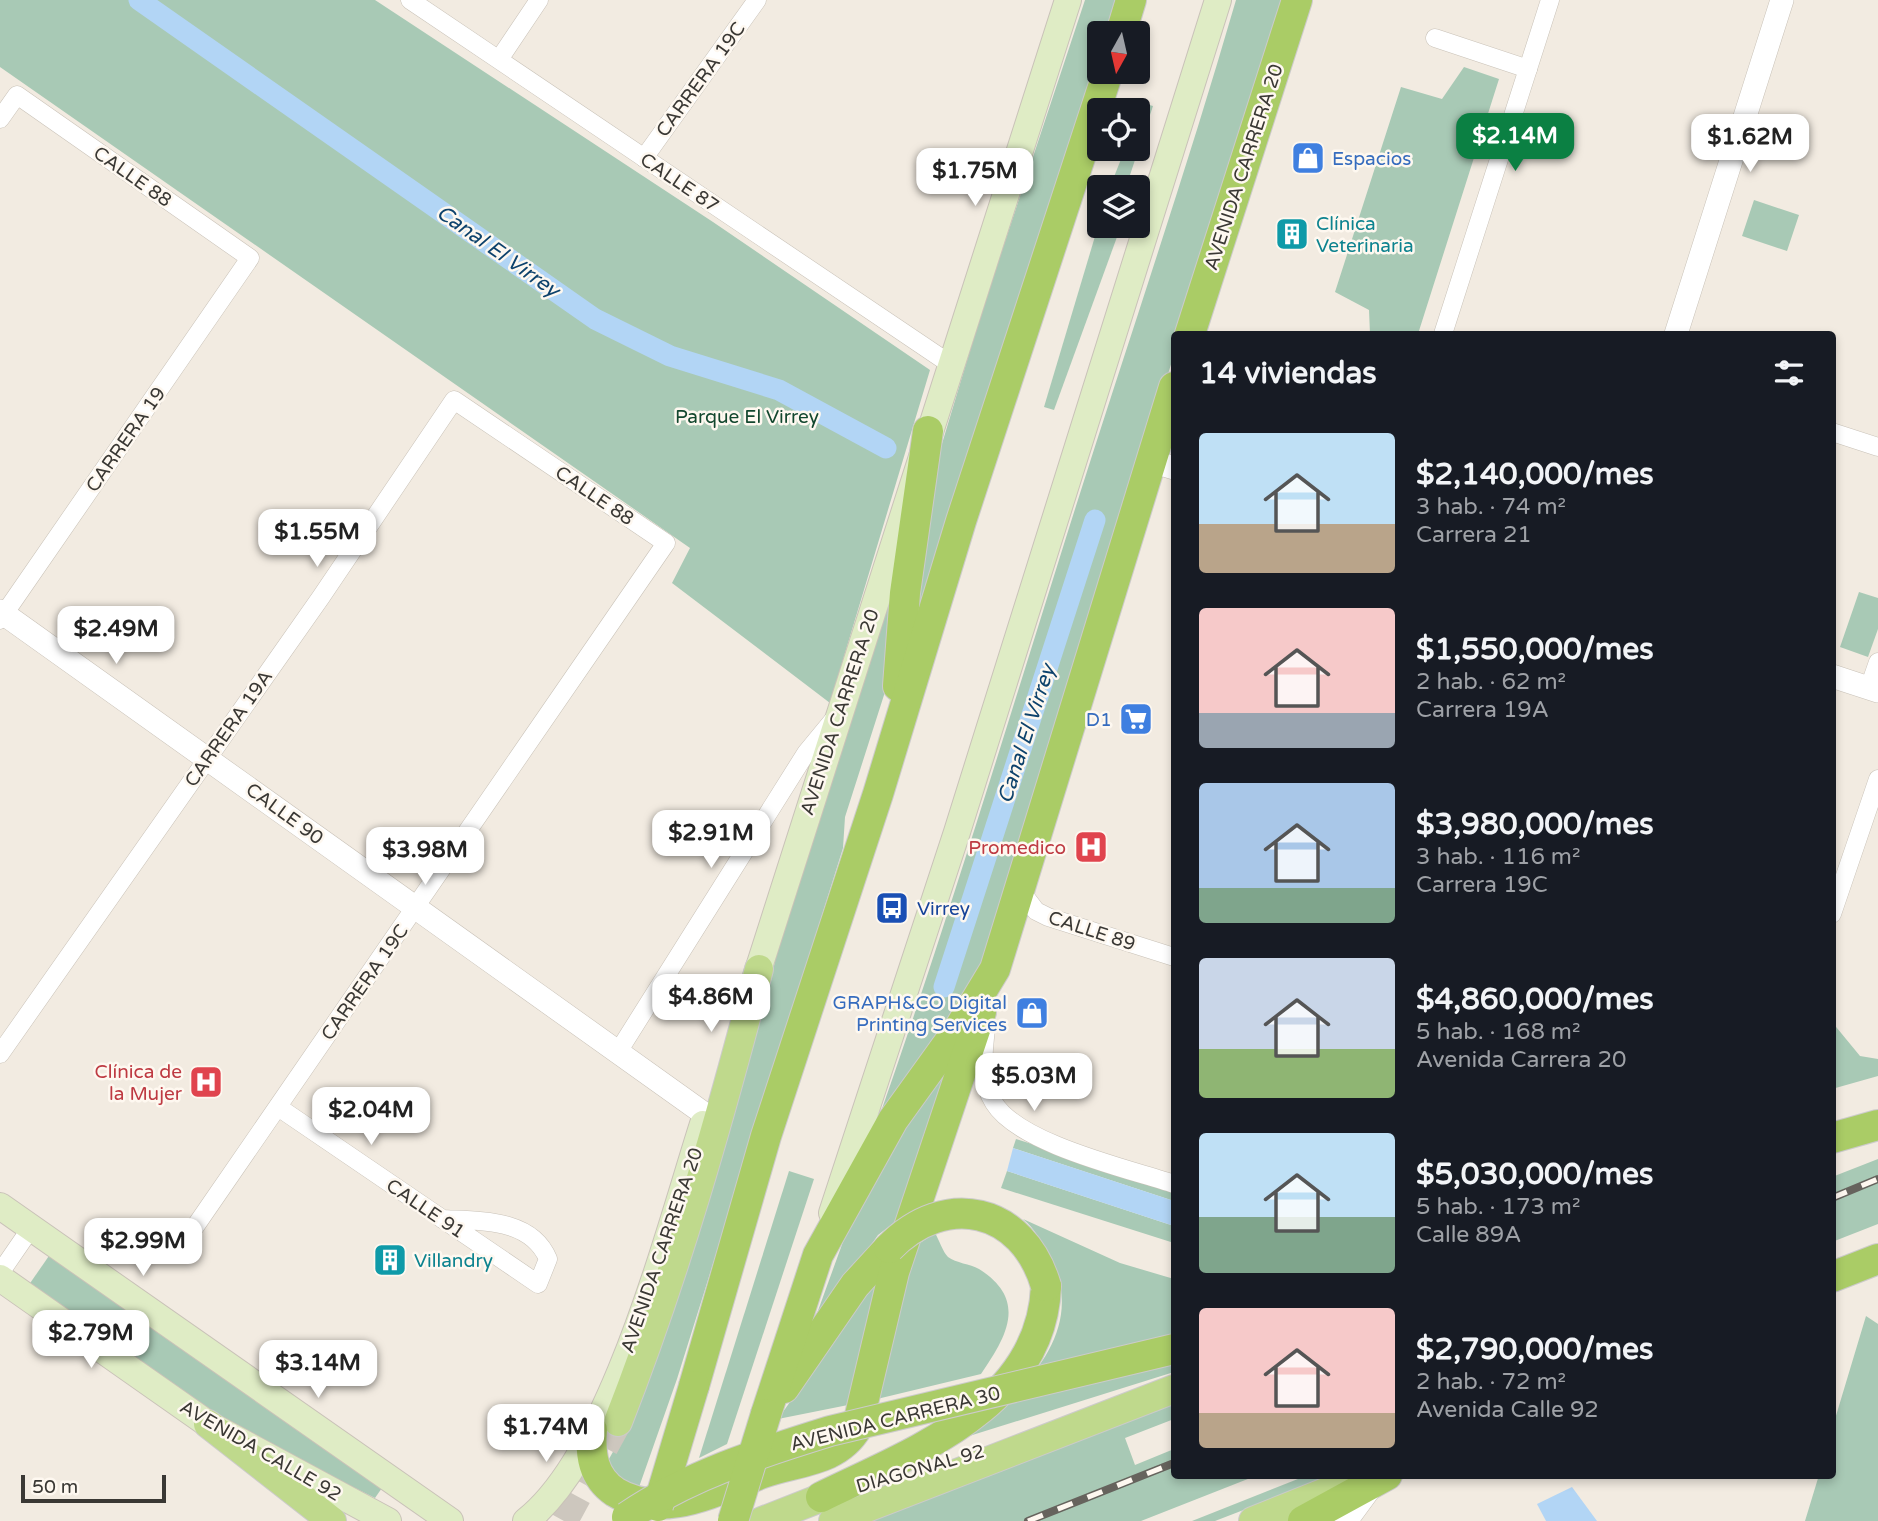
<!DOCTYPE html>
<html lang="es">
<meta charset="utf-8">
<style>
body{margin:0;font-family:"Varela Round",sans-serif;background:#242831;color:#f1f3f6;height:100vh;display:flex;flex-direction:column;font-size:26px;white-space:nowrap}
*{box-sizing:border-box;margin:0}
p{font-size:23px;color:#9ea1a6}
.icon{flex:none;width:38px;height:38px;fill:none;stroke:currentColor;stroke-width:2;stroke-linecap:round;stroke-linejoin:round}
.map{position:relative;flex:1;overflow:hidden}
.drawer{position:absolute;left:1171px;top:331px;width:665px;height:1148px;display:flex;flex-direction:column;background:#171b24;border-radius:7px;box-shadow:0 4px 10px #0003}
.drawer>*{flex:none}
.needle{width:46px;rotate:188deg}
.tools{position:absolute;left:1087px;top:21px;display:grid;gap:14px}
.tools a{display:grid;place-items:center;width:63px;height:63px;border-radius:7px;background:#171b24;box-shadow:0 4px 10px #0003;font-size:35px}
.scale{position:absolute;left:21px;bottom:18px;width:145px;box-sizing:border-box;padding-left:7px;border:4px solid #3a3834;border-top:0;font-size:19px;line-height:24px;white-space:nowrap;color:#3a3834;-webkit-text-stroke:5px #fef8f0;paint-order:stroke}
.price{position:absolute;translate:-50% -60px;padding:0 16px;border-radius:14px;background:#fff;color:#222;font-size:23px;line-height:46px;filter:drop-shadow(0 2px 4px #0008)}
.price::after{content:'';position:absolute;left:50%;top:42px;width:21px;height:16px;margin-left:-10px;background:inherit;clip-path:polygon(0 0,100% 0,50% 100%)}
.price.selected{background:#0b8043;color:#fff}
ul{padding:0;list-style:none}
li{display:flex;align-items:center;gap:21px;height:175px;padding:0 28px}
li span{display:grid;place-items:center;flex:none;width:196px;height:140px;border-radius:7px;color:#555}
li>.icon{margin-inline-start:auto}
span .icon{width:84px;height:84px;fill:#fffc;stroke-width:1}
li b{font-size:30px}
h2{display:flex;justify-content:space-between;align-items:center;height:84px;padding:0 28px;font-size:30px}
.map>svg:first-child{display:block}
.green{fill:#a8c9b5}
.water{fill:#b2d5f5}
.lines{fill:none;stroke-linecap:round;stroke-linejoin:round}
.canal{stroke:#b2d5f5;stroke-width:21}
.primary-tunnel{stroke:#cdc7be;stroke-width:28;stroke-dasharray:28 14;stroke-linecap:butt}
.minor-casing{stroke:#c9c2b8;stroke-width:19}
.tertiary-casing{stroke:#c9c2b8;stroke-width:24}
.secondary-casing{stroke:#c9c2b8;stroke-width:28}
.primary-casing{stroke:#cccbca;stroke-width:30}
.trunk-casing{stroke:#cccbca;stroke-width:32}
.minor{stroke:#fff;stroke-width:18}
.tertiary{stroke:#fff;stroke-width:23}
.secondary{stroke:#dfecc5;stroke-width:26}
.primary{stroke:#bfd98c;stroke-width:28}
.trunk{stroke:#ac6;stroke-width:30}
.rail-casing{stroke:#66635d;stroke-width:8}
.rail{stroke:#fef8f0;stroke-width:5;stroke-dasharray:16;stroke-linecap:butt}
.trunk-bridge-casing{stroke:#cccbca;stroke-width:32;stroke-linecap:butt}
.trunk-bridge{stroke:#ac6;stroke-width:30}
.labels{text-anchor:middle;stroke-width:5;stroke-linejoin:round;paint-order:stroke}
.street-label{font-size:19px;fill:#3a3834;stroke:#fef8f0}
.shop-label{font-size:19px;fill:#366cbe;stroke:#fef8f0;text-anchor:end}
.culture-label{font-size:19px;fill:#0d838f;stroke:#fef8f0;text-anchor:start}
.park-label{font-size:19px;fill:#12472e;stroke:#fef8f0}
.health-label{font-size:19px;fill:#be3a42;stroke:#fef8f0;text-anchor:end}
.transit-label{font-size:19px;fill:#164399;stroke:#fef8f0;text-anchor:start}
.water-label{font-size:21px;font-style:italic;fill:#0d426c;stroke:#fef8f0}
</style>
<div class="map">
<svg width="1878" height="1521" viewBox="0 0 1878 1521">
<rect width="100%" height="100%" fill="#f2ebe1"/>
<g class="green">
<path d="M0,0H375L713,222L930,370L830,703L672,583L690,548L0,67Z"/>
<path d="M1085,0H1122L1111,33H1099V67L911,629L932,477L981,314Z"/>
<path d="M1236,0H1285L1181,334H1174V355L975,984L876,1126C944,933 1003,738 1064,544C1121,362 1183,183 1236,0Z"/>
<path d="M1464,67L1499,79L1418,334H1370L1369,310L1335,292L1401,87L1442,99Z"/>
<path d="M1142,103L1153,106L1126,187H1110L1125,149H1138V115Z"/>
<path d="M1754,200L1799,215L1787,251L1742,236Z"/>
<path d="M1099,223L1121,226L1054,410L1044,407Z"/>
<path d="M902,527L887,635L884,695L845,817L843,848L677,1379L638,1490L627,1487L605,1466L623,1434L771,981L786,905Z"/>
<path d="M1859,592L1878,598V629L1868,657L1840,647Z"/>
<path d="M1832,1022L1860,1056L1878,1059V1076L1832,1089Z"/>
<path d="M964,1042L905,1214L878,1235L811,1330L852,1217L882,1158Z"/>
<path d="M1016,1139L1174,1189V1201L1013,1148Z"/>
<path d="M1878,1159V1224L1832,1242V1177Z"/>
<path d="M789,1171L814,1179L727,1444L699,1458Z"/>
<path d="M1007,1171L1174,1226V1243L1001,1188Z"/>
<path d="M1023,1219L1120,1263L1174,1279V1372L966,1437C1022,1393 1092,1330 1048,1254C1041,1241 1035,1229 1023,1219Z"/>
<path d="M935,1233C939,1240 943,1252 948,1257C956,1263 970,1264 979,1269C1028,1300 1007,1336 981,1374L877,1399L908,1251Z"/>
<path d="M51,1253L384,1485L375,1498L210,1416L26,1289Z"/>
<path d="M888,1269L853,1404L778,1419L854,1311Z"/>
<path d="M1866,1316L1878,1324V1521H1805L1819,1475H1832V1429Z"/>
<path d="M1174,1403V1419L1125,1438L1135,1465L1174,1449V1475H1258L1141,1521H856Z"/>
<path d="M1308,1475H1334L1215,1521H1192Z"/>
</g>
<g class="water">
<path d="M1013,1148L1174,1201V1226L1007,1171Z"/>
<path d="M1572,1487L1597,1521H1546L1537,1504Z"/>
</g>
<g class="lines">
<g class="canal">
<path d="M139,0L595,319L670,356L779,390L886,448"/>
<path d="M944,987L1095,520"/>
</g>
<path class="primary-tunnel" d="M564,1521L618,1422"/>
<defs>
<g id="minor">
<path d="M410,0L950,364"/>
<path d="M1435,38L1528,69"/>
<path d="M500,58L539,0"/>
<path d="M0,119L17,95L250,258L0,620"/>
<path d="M644,158L757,0"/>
<path d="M1443,334L1550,0"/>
<path d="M1832,432L1878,447"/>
<path d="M1869,688L1878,662"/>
<path d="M1020,890L1036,911L1048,917L1174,957"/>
<path d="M1832,914L1878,779"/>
<path d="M986,1029C983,1053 980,1081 994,1103C1019,1144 1129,1169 1174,1184"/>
<path d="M618,1052L806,753L834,719"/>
<path d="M0,1054L321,597L454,400L666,543L181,1247"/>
<path d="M278,1107L538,1284L548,1259C531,1218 479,1221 442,1219"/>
<path d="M0,1273L31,1228"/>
</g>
<g id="tertiary">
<path d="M1676,334L1782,0"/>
<path d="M1151,461L1174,468"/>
<path d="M0,611L706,1115"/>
<path d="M1832,676L1878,691"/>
<path d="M1346,1521L1371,1487"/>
</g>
<g id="secondary">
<path d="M752,989L1068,0"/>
<path d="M0,1206L450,1521"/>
<path d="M832,1213L957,832L1218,0"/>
<path d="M0,1278L208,1424L388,1521"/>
<path d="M526,1521C612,1454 669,1230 703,1124"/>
</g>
<g id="primary">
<path d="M618,1422C676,1274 719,1122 759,969"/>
<path d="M208,1424L332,1521"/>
<path d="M762,1521L841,1490"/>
<path d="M833,1521L1174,1389"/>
<path d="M1253,1521L1358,1479"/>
</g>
<g id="trunk">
<path d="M1121,33L1131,0"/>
<path d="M1190,334L1297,0"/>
<path d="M898,686L905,593L928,431"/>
<path d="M1832,1138L1878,1125"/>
<path d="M1832,1277L1878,1259"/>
<path d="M694,1386L766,1136L878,794L961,521L1108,72"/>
<path d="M784,1388L855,1285L889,1248"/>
<path d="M766,1414L818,1255L893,1120L960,1027L995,969L1174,387"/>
<path d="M592,1430C590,1455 593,1477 615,1492C663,1521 717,1490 763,1473C797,1461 837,1462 857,1428L894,1272L981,1012"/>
<path d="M821,1497C913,1452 1042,1406 1046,1286"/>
<path d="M1303,1521L1387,1475"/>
</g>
</defs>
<use href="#minor" class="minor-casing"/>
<use href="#tertiary" class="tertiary-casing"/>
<use href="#secondary" class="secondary-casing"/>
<use href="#primary" class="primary-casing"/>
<use href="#trunk" class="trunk-casing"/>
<use href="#minor" class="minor"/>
<use href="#tertiary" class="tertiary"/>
<use href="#secondary" class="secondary"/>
<use href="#primary" class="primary"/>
<use href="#trunk" class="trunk"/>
<defs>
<g id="rail">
<path d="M1832,1198L1878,1179"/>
<path d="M1028,1521L1174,1463"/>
</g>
</defs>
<use href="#rail" class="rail-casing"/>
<use href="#rail" class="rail"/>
<defs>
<g id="trunk-bridge">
<path d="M889,1248C945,1190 1023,1207 1046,1286"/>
<path d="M658,1506L694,1386"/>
<path d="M627,1517C689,1475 759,1453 830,1431L1174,1349"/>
<path d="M733,1521L766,1414"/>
</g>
</defs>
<use href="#trunk-bridge" class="trunk-bridge-casing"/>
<use href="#trunk-bridge" class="trunk-bridge"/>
</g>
<defs>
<symbol id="shop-square" viewBox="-11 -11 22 22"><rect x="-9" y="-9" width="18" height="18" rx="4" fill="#3f7fe0" stroke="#fef8f0"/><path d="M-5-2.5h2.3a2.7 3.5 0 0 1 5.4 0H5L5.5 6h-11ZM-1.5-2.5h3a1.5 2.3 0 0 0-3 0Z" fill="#fff"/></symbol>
<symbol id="building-square" viewBox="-11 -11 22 22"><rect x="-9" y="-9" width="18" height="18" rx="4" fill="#0f9aa8" stroke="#fef8f0"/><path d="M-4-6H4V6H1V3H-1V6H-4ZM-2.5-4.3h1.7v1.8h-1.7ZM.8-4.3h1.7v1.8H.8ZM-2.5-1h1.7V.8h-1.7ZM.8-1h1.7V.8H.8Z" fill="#fff"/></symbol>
<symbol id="supermarket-square" viewBox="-11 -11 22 22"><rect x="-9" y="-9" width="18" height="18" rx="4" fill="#3f7fe0" stroke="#fef8f0"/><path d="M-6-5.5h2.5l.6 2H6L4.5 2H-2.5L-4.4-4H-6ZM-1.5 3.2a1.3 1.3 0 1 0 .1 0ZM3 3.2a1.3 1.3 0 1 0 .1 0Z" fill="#fff"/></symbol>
<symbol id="hospital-square" viewBox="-11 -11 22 22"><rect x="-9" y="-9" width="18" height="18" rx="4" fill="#e0444e" stroke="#fef8f0"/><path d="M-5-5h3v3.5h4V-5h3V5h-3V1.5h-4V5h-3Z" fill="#fff"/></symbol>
<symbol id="bus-square" viewBox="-11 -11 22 22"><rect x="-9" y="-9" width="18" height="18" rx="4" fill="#1a4fb4" stroke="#fef8f0"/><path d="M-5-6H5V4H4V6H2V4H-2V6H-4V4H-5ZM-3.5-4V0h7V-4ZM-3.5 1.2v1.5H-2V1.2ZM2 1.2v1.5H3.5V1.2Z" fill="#fff"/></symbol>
</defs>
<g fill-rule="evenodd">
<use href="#shop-square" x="1289" y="139" width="38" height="38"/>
<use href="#building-square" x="1273" y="215" width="38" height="38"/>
<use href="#supermarket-square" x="1117" y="700" width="38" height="38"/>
<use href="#hospital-square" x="1072" y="828" width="38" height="38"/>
<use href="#bus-square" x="873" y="889" width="38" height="38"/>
<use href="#shop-square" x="1013" y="994" width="38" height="38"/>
<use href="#hospital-square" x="187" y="1063" width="38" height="38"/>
<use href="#building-square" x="371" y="1241" width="38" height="38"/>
</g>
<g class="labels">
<g class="street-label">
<text transform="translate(700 79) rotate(-54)" y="7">CARRERA 19C</text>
<text transform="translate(1243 167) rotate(-72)" y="7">AVENIDA CARRERA 20</text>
<text transform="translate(133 176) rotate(35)" y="7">CALLE 88</text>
<text transform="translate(680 182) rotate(34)" y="7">CALLE 87</text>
<text transform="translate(125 439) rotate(-55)" y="7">CARRERA 19</text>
<text transform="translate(595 495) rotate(34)" y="7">CALLE 88</text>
<text transform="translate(839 712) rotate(-72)" y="7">AVENIDA CARRERA 20</text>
<text transform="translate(228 728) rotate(-55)" y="7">CARRERA 19A</text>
<text transform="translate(285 813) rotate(36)" y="7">CALLE 90</text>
<text transform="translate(1092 930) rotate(18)" y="7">CALLE 89</text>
<text transform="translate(364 982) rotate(-55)" y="7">CARRERA 19C</text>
<text transform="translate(426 1208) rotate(34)" y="7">CALLE 91</text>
<text transform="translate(661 1250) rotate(-71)" y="7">AVENIDA CARRERA 20</text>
<text transform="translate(895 1418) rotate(-14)" y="7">AVENIDA CARRERA 30</text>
<text transform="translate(261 1450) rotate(30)" y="7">AVENIDA CALLE 92</text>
<text transform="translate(920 1468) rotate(-16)" y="7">DIAGONAL 92</text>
</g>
<g class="shop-label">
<text x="1332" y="165" text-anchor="start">Espacios</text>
<text x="1112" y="726">D1</text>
<text x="1007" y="1009">GRAPH&amp;CO Digital<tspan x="1007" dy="22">Printing Services</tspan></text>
</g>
<g class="culture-label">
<text x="1316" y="230">Clínica<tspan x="1316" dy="22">Veterinaria</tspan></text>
<text x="414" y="1267">Villandry</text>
</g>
<g class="park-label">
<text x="747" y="423">Parque El Virrey</text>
</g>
<g class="health-label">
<text x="1066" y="854">Promedico</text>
<text x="182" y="1078">Clínica de<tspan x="182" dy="22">la Mujer</tspan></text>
</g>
<g class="transit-label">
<text x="917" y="915">Virrey</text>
</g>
<g class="water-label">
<text transform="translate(498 251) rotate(35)" y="7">Canal El Virrey</text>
<text transform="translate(1026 734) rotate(-72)" y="7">Canal El Virrey</text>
</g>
</g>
</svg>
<div class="tools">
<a><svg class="needle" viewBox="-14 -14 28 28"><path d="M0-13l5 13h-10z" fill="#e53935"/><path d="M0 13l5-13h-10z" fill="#9ea1a6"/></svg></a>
<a><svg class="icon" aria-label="locate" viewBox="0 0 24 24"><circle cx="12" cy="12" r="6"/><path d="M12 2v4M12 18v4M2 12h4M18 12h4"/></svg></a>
<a><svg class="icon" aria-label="layers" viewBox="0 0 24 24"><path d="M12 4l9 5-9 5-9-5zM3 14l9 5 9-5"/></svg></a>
</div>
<div class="scale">50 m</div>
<b class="price selected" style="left:1515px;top:173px">$2.14M</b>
<b class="price" style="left:1750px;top:174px">$1.62M</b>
<b class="price" style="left:975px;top:208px">$1.75M</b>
<b class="price" style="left:317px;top:569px">$1.55M</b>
<b class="price" style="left:116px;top:666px">$2.49M</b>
<b class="price" style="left:711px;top:870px">$2.91M</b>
<b class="price" style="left:425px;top:887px">$3.98M</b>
<b class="price" style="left:711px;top:1034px">$4.86M</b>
<b class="price" style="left:1034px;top:1113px">$5.03M</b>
<b class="price" style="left:371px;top:1147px">$2.04M</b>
<b class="price" style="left:143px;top:1278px">$2.99M</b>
<b class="price" style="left:91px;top:1370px">$2.79M</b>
<b class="price" style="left:318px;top:1400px">$3.14M</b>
<b class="price" style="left:546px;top:1464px">$1.74M</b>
<section class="drawer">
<h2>14 viviendas<svg class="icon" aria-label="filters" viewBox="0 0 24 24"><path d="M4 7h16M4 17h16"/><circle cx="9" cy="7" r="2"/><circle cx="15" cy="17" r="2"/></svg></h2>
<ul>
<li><span style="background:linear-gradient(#bfe0f5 65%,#b9a48a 0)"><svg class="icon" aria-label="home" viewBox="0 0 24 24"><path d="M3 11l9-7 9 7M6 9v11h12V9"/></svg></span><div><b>$2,140,000/mes</b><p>3 hab. · 74 m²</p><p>Carrera 21</p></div></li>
<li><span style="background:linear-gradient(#f6c9c9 75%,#9aa5b1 0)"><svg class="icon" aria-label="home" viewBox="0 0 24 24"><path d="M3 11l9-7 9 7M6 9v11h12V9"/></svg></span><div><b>$1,550,000/mes</b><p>2 hab. · 62 m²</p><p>Carrera 19A</p></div></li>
<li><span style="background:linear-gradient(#a9c7e8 75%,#7fa58c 0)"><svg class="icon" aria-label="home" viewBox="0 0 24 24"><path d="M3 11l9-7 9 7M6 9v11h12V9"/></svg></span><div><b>$3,980,000/mes</b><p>3 hab. · 116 m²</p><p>Carrera 19C</p></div></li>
<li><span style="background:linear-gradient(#c9d6e8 65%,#8fb573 0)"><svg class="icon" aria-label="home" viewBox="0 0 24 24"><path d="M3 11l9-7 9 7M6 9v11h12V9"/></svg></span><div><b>$4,860,000/mes</b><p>5 hab. · 168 m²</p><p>Avenida Carrera 20</p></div></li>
<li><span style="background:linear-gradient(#bfe0f5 60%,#7fa58c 0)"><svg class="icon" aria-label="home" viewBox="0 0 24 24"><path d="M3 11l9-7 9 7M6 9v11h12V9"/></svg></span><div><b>$5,030,000/mes</b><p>5 hab. · 173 m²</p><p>Calle 89A</p></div></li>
<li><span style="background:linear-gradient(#f6c9c9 75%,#b9a48a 0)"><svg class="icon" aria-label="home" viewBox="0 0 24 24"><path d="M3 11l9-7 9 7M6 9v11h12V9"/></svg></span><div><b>$2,790,000/mes</b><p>2 hab. · 72 m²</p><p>Avenida Calle 92</p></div></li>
</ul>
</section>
</div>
